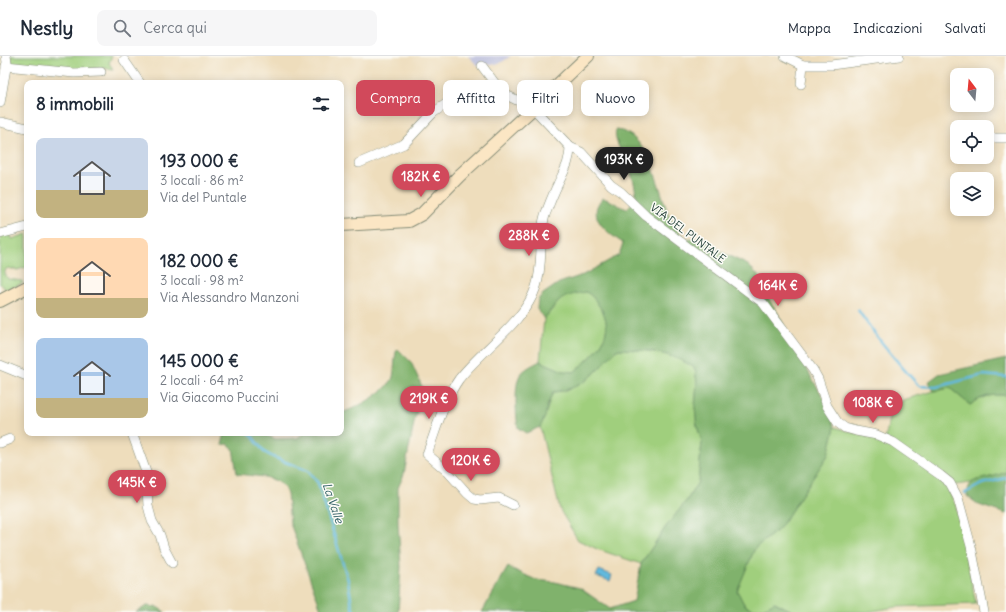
<!DOCTYPE html>
<html lang="it">
<meta charset="utf-8">
<style>
body{margin:0;font-family:Delius,sans-serif;background:#f6f6f7;color:#1f2937;height:100vh;display:flex;flex-direction:column;font-size:15px;white-space:nowrap}
*{box-sizing:border-box;margin:0}
p{font-size:13px;color:#747a83}
.icon{flex:none;width:22px;height:22px;fill:none;stroke:currentColor;stroke-width:2;stroke-linecap:round;stroke-linejoin:round}
.map{position:relative;flex:1;overflow:hidden}
.sheet{position:absolute;left:24px;top:24px;width:320px;height:356px;display:flex;flex-direction:column;background:#fff;border-radius:8px;box-shadow:0 2px 10px #0003}
.sheet>*{flex:none}
.hud{position:absolute;left:356px;top:24px;width:380px;height:36px;display:flex;gap:8px}
.needle{width:26px;rotate:344deg}
.fabs{position:absolute;left:950px;top:12px;display:grid;gap:8px}
.fabs a{display:grid;place-items:center;width:44px;height:44px;border-radius:8px;background:#fff;box-shadow:0 2px 10px #0003;font-size:20px}
.price{position:absolute;translate:-50% -34px;padding:0 9px;border-radius:14px;background:#d1495b;color:#fff;font-size:13px;line-height:26px;filter:drop-shadow(0 1px 2px #0008)}
.price::after{content:'';position:absolute;left:50%;top:24px;width:12px;height:9px;margin-left:-6px;background:inherit;clip-path:polygon(0 0,100% 0,50% 100%)}
.price.on{background:#222;color:#fff}
ul{padding:0;list-style:none}
li{display:flex;align-items:center;gap:12px;height:100px;padding:0 12px}
li span{display:grid;place-items:center;flex:none;width:112px;height:80px;border-radius:8px;color:#555}
li>.icon{margin-inline-start:auto}
span .icon{width:48px;height:48px;fill:#fffc;stroke-width:1}
li b{font-size:17px}
h2{display:flex;justify-content:space-between;align-items:center;height:48px;padding:0 12px;font-size:17px}
.tag{padding:0 14px;border-radius:8px;background:#fff;box-shadow:0 2px 10px #0003;font-size:14px;line-height:36px}
.tag.on{background:#d1495b;color:#fff}
header{display:flex;align-items:center;gap:24px;box-sizing:border-box;height:56px;padding:0 20px;background:#fff;border-bottom:1px solid #e0e1e3}
header strong{font-size:19px}
nav{display:flex;gap:22px;margin-inline-start:auto;font-size:14px}
.search{width:280px;height:36px;background:#f6f6f7;display:flex;align-items:center;gap:10px;box-sizing:border-box;padding:0 14px;border-radius:8px;color:#747a83;font-size:15px}
.map>svg:first-child{display:block}
.industrial{fill:#c0c2dd}
.green{fill:#a0cf7d;stroke:#608658}
.forest{fill:#80b26c;stroke:#507850}
.water{fill:#62b9de;stroke:#407b89}
.lines{fill:none;stroke-linecap:round;stroke-linejoin:round}
.stream{stroke:#62b9de;stroke-width:2.5}
.street-casing{stroke:#868d78;stroke-width:10}
.secondary-casing{stroke:#868d78;stroke-width:14}
.street{stroke:#fff;stroke-width:9}
.secondary{stroke:#fbe6c4;stroke-width:12}
.labels{text-anchor:middle;stroke-width:3;stroke-linejoin:round;paint-order:stroke}
.street-label{font-size:11px;fill:#1f3d34;stroke:#fdfcf7}
.water-label{font-size:12px;font-style:italic;fill:#336267;stroke:#fdfcf7}
</style>
<header>
<strong>Nestly</strong>
<div class="search"><svg class="icon" aria-label="search" viewBox="0 0 24 24"><circle cx="10" cy="10" r="6"/><path d="M15 15l6 6"/></svg>Cerca qui</div>
<nav><a>Mappa</a><a>Indicazioni</a><a>Salvati</a></nav>
</header>
<div class="map">
<svg width="1006" height="556" viewBox="0 0 1006 556">
<rect width="100%" height="100%" fill="#fdfcf7"/>
<filter id="ink" filterUnits="userSpaceOnUse"><feTurbulence type="fractalNoise" baseFrequency=".025" numOctaves="2"/><feDisplacementMap in="SourceGraphic" scale="8" xChannelSelector="R" yChannelSelector="G"/><feConvolveMatrix kernelMatrix="1 2 1 2 8 2 1 2 1" color-interpolation-filters="sRGB"/></filter>
<filter id="wash" filterUnits="userSpaceOnUse"><feTurbulence type="fractalNoise" baseFrequency=".012" numOctaves="4" result="noise"/><feDisplacementMap in="SourceGraphic" scale="16" xChannelSelector="R" yChannelSelector="G"/><feGaussianBlur stdDeviation="0.9" result="paint"/><feColorMatrix in="noise" values="0 0 0 0 0 0 0 0 0 0 0 0 0 0 0 0 0 1.4 0 .05"/><feComposite in="paint" operator="in"/></filter>
<g filter="url(#wash)">
<rect width="100%" height="100%" fill="#eeddbc"/>
<path class="industrial" d="M468,0H511L499,8L477,9Z"/>
<g class="green">
<path d="M10,0H112L109,7L113,13L102,12L80,14L12,8Z"/>
<path d="M10,177L12,183L27,178V211L17,214L8,212L5,214V218L8,223L22,225L23,227L7,234L0,228V180Z"/>
<path d="M586,236C595,241 596,246 602,254C617,281 592,300 574,316L563,315L540,305L544,263L560,244L569,238Z"/>
<path d="M619,293C648,294 670,296 695,312L697,327L695,351L697,370L702,386L698,426L687,444L665,472L641,508L597,493L578,484L560,454L540,371C546,360 548,348 553,336L566,335L593,319L615,295Z"/>
<path d="M950,332L970,349C984,339 990,339 1006,339V417L970,427L947,430L956,450L976,548L896,551L867,556H794L775,546C766,552 754,556 745,549C742,546 740,539 737,535L755,492L779,473L828,399L835,371L885,386L889,362L903,344L934,335Z"/>
</g>
<g class="forest">
<path d="M616,74C649,76 659,135 669,160C673,168 679,176 685,183H702L711,187L721,196L748,209L761,222L755,232L768,242L775,252L802,305L825,344L835,371L828,399L779,473L755,492L737,535C740,539 742,546 745,549C754,556 766,552 774,546L794,556H482L508,511L536,524L555,526L580,532L610,553L634,545L641,508L665,472L687,444L698,426L702,386L697,370L695,351L697,327L695,312C670,296 648,294 619,293L615,295C595,317 584,333 553,336L547,350L545,361L540,371L526,377L518,372C516,361 514,328 520,319C525,312 533,309 540,305L563,315L574,316C592,300 617,281 602,254C596,246 595,241 586,236C561,240 559,243 544,263L537,253L538,243L543,238L559,227L583,219L619,199L623,187C609,178 584,160 603,142C613,145 618,150 627,153L636,142C636,129 631,116 626,104C622,96 613,84 616,74Z"/>
<path d="M398,293L411,306L423,333L415,362L404,418L398,432V467L401,511L398,556H322L290,467L287,438L284,431L277,425L265,421L237,418L233,392L228,388L222,389L225,377H258L276,383L297,382L305,377H341V357C355,353 389,335 393,321C395,313 394,304 396,296Z"/>
<path d="M1006,303V339C990,339 984,339 970,349L950,332L934,335L928,326L939,318Z"/>
<path d="M1006,416V458L979,449L967,440C969,422 976,425 990,421C995,420 1001,418 1006,416Z"/>
<path d="M147,550L157,551L165,556H136Z"/>
</g>
<path class="water" d="M599,514L612,519L610,525L596,520Z"/>
<g class="lines">
<g class="stream">
<path d="M858,254C876,281 897,306 919,330L936,331L983,319L1006,321"/>
<path d="M250,377L264,396L273,401L308,415L318,427L348,524L352,550L354,556"/>
<path d="M965,437L982,428L1006,422"/>
</g>
</g>
</g>
<g filter="url(#ink)">
<g class="lines">
<defs>
<g id="street">
<path d="M785,0L803,9H831L899,0"/>
<path d="M124,4L140,27"/>
<path d="M6,10L74,17L101,16"/>
<path d="M482,10L502,37"/>
<path d="M801,28L803,9"/>
<path d="M0,47L7,6L6,0"/>
<path d="M0,66L27,72"/>
<path d="M990,82H1006"/>
<path d="M570,91L581,96L611,129L621,136L646,160L763,247L813,314L818,323L827,350L838,367L845,372L856,375L877,379L893,386L940,419L950,427L958,442L971,490L984,556"/>
<path d="M359,107L404,88L433,57L453,43L477,35L502,37L533,52L570,91C570,106 564,115 558,128C553,138 549,149 545,159C538,182 544,208 536,231C524,267 482,293 459,323C444,344 436,374 427,398L448,416L467,437L474,443L480,444L499,442L513,449"/>
<path d="M0,178L27,171"/>
<path d="M0,309L27,320"/>
<path d="M132,377L146,416L148,450L152,465L160,479L164,492L172,507"/>
<path d="M0,387L10,383"/>
</g>
<g id="secondary">
<path d="M341,169L409,165L422,158L459,120L529,56L588,0"/>
<path d="M0,245L27,231"/>
</g>
</defs>
<use href="#street" class="street-casing"/>
<use href="#secondary" class="secondary-casing"/>
<use href="#street" class="street"/>
<use href="#secondary" class="secondary"/>
</g>
</g>
<g class="labels">
<g class="street-label">
<text transform="translate(688 177) rotate(37)" y="4">VIA DEL PUNTALE</text>
</g>
<g class="water-label">
<text transform="translate(333 447) rotate(71)" y="4">La Valle</text>
</g>
</g>
</svg>
<div class="fabs">
<a><svg class="needle" viewBox="-14 -14 28 28"><path d="M0-13l5 13h-10z" fill="#e53935"/><path d="M0 13l5-13h-10z" fill="#747a83"/></svg></a>
<a><svg class="icon" aria-label="locate" viewBox="0 0 24 24"><circle cx="12" cy="12" r="6"/><path d="M12 2v4M12 18v4M2 12h4M18 12h4"/></svg></a>
<a><svg class="icon" aria-label="layers" viewBox="0 0 24 24"><path d="M12 4l9 5-9 5-9-5zM3 14l9 5 9-5"/></svg></a>
</div>
<b class="price on" style="left:624px;top:125px">193K €</b>
<b class="price" style="left:421px;top:142px">182K €</b>
<b class="price" style="left:529px;top:201px">288K €</b>
<b class="price" style="left:778px;top:251px">164K €</b>
<b class="price" style="left:429px;top:364px">219K €</b>
<b class="price" style="left:873px;top:368px">108K €</b>
<b class="price" style="left:471px;top:426px">120K €</b>
<b class="price" style="left:137px;top:448px">145K €</b>
<div class="hud">
<a class="tag on">Compra</a>
<a class="tag">Affitta</a>
<a class="tag">Filtri</a>
<a class="tag">Nuovo</a>
</div>
<section class="sheet">
<h2>8 immobili<svg class="icon" aria-label="filters" viewBox="0 0 24 24"><path d="M4 7h16M4 17h16"/><circle cx="9" cy="7" r="2"/><circle cx="15" cy="17" r="2"/></svg></h2>
<ul>
<li><span style="background:linear-gradient(#c9d6e8 65%,#c2b280 0)"><svg class="icon" aria-label="home" viewBox="0 0 24 24"><path d="M3 11l9-7 9 7M6 9v11h12V9"/></svg></span><div><b>193 000 €</b><p>3 locali · 86 m²</p><p>Via del Puntale</p></div></li>
<li><span style="background:linear-gradient(#ffd9b3 75%,#c2b280 0)"><svg class="icon" aria-label="home" viewBox="0 0 24 24"><path d="M3 11l9-7 9 7M6 9v11h12V9"/></svg></span><div><b>182 000 €</b><p>3 locali · 98 m²</p><p>Via Alessandro Manzoni</p></div></li>
<li><span style="background:linear-gradient(#a9c7e8 75%,#c2b280 0)"><svg class="icon" aria-label="home" viewBox="0 0 24 24"><path d="M3 11l9-7 9 7M6 9v11h12V9"/></svg></span><div><b>145 000 €</b><p>2 locali · 64 m²</p><p>Via Giacomo Puccini</p></div></li>
</ul>
</section>
</div>
